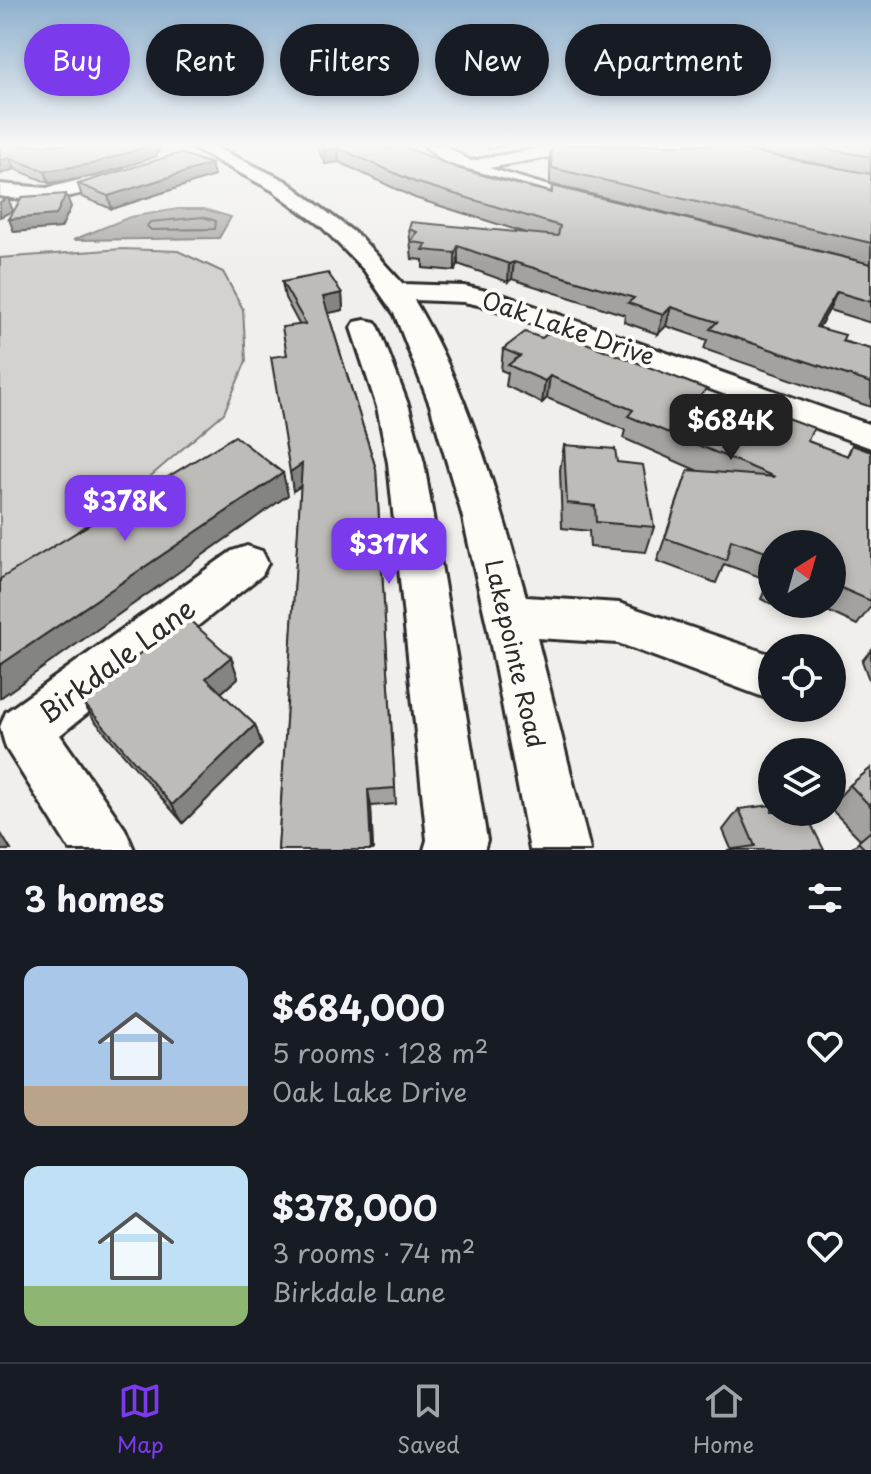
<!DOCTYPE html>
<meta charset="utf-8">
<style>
body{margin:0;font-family:"Playpen Sans",sans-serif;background:#242831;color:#f1f3f6;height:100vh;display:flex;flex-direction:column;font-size:30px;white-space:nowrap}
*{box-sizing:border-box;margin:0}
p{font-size:26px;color:#9ea1a6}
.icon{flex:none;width:44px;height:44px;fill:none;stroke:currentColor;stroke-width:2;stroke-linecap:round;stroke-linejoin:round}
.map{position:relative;height:850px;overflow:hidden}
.side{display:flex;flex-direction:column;background:#171b24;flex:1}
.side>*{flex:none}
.top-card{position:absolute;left:24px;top:24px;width:824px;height:72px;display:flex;gap:16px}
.needle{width:52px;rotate:37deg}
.tools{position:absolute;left:758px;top:530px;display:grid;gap:16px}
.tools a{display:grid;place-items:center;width:88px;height:88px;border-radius:50%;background:#171b24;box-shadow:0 4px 12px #0003;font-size:40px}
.price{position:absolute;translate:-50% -68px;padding:0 18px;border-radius:16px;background:#7c3aed;color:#fff;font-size:26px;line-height:52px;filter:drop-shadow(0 2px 4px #0008)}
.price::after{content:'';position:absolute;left:50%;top:48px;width:24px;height:18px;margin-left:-12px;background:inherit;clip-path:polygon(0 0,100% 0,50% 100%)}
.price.selected{background:#222;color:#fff}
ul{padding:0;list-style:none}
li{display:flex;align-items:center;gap:24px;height:200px;padding:0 24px}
li span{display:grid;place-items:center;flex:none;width:224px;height:160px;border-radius:16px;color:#555}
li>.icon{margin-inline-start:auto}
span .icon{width:96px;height:96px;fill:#fffc;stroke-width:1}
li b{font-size:34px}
h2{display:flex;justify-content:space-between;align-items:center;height:96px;padding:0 24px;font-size:34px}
.pill{padding:0 28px;border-radius:36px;background:#171b24;box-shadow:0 4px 12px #0003;font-size:28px;line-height:72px}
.pill.selected{background:#7c3aed;color:#fff}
.tab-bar{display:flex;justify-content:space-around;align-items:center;height:112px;border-top:2px solid #363941;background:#171b24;font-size:22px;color:#9ea1a6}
.tab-bar a{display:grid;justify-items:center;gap:4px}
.tab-bar .selected{color:#7c3aed}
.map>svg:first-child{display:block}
.green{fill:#d3d2cf;stroke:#7f7e7d;stroke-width:2}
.water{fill:#aaa9a7;stroke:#777775;stroke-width:2}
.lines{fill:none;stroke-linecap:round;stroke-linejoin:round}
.shore{stroke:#5e5d5d;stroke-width:2}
.minor-casing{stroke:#2b2b2b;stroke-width:6}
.minor{fill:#fdfcf7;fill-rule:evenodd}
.wall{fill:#a3a29e;stroke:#2b2b2b;stroke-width:2}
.shaded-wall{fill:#848481;stroke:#2b2b2b;stroke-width:2}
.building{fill:#bdbcb8;stroke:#2b2b2b;stroke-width:2}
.labels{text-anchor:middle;stroke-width:8;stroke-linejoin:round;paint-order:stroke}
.street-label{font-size:24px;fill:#2b2b2b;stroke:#fdfcf7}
.near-street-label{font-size:28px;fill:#2b2b2b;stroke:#fdfcf7}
</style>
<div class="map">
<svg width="871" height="850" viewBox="0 0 871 850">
<rect width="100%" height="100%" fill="#f0efeb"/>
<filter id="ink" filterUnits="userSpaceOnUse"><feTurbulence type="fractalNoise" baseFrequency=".0125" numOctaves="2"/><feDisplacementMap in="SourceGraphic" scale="16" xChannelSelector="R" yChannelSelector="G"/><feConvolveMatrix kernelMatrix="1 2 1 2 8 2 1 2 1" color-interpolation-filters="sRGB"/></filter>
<g filter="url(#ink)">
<path class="green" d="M122,249L178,251L223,272L243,309L246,361L224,413L145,481L71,536L0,581V258Z"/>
<path class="water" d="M178,209H204L231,217L219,238L73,240L130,217Z"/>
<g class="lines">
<path class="shore" d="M203,217L216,221L215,229L151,230L147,226L150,222Z"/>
<defs>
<g id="minor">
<path d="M187,145H211L286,181L360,237L403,284L464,286L500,294L871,425V448L483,306L464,302L414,300C467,387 499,500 526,597L619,603L772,655V695L766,698L618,643L537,638L590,850H530L487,625L462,514L430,405L395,315L364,270L321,226L272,190Z"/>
<path d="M424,145H444L471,161L555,145H594L586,150L489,168L572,193L575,197L572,201L565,203C523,193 454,178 424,145Z"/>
<path d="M121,170L130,176L128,180C85,194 45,206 0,196V184L47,188Z"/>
<path d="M365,320L375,322L379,328L409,407L424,463L487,840L484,850H424L427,840L388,463L377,407L351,328L355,322Z"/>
<path d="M247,546L262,551L268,563L262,575L60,735L125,829L134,850H70L6,748L0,727L6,712L232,551Z"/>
</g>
</defs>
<use href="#minor" class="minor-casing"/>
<use href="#minor" class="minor"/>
</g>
<g class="wall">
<path d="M0,145L159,151L156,152L157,156L96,176L49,183L15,169L0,174Z"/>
<path d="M316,145H385L389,149L551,192L552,186L859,261L550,184V160L551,145L849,170L720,145H871V323L829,310L819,327L842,341L871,349V407L704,349L707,340L666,326L658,334L624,322L625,315L512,279L508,282L458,264L455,271L423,268V260L412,259L409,229L526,233L415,198L339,162L325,164Z"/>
<path d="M211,164L214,176L112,209L82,197L78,184Z"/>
<path d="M282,282L342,293L343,310L328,313L376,469L396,804L371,806L373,850H278L301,486L293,491L287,355L299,324L285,298Z"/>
<path d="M503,349L703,401L847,456L852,445L871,452V606L857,625L812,604H832V544H772V604H796L791,613L761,599L769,580L724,564L716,583L657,561L688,470L698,471L623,438L625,430L547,398L542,403L506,386L508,373L501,370Z"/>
<path d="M564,445L617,462L654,527L646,552L590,547L589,531L562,528L560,470Z"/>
<path d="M871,650V685L862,661Z"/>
<path d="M231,657L238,678L221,693L255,725L262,745L183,823L94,720L81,700Z"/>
<path d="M871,768V850H850L861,840L832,810V804L850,785Z"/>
<path d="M739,809L824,850L731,849L723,830Z"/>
</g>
<g class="shaded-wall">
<path d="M147,145H158L159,151L156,152L157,156L96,176L49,183L45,171Z"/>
<path d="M488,145H509L488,149Z"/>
<path d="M338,148L339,162L325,164L324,150Z"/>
<path d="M10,158L15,169L0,174V160Z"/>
<path d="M211,164L214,176L112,209L108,196Z"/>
<path d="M66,194L71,207L61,228L14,232L9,219Z"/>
<path d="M8,198L13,211L0,217V202Z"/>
<path d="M458,246V264L455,271V253Z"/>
<path d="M514,262L512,279L508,282L509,264Z"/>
<path d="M837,292L829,310L808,346L816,327Z"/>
<path d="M342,293L343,310L325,314L323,297Z"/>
<path d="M671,307L666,326L658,334L663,315Z"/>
<path d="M550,376L547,398L542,403L545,381Z"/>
<path d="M302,464L305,483L293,491L290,472Z"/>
<path d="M283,473L288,495L0,698V665Z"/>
<path d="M231,657L238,678L214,699L206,678Z"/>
<path d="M255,725L262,745L183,823L172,805Z"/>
<path d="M368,790L371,806L373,850H371Z"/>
<path d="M0,832L11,850H1L0,848Z"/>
</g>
<g class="building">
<path d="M0,145H152L92,164L45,171L10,158L0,160Z"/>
<path d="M322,145H385L389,149L403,146L460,169L497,179L552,193V186L871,264V302L837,292L816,327L845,335L842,341L871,349V383L710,329L717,322L671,307L663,315L628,303L634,298L514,262L509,264L458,246L455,253L423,250L427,244L411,242L417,232L409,229L411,222L558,236L560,226L415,182L338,148L324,150Z"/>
<path d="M551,145H715L871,174V243L552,168Z"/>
<path d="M806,145H871V157Z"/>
<path d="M180,153L211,164L108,196L78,184Z"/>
<path d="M66,194L56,215L9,219L22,197Z"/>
<path d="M328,273L342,293L323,297L376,469L395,788L368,790L371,850H278L302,464L290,472L271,357L287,355L282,327L306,324L282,282Z"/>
<path d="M552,330L706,389L698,399L758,421L765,410L814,428L807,441L848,456L852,445L871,452V601L832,584V544H772V554L731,540L726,560L665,538L688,470L775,477L628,416L633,410L550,376L545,381L508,365L520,356L503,349L525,332L542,338Z"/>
<path d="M235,436L283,473L0,665V579Z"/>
<path d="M564,445L615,449L617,462L643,465L654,527L596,522L595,506L567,503Z"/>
<path d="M186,617L231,657L206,678L255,725L172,805L81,700Z"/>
<path d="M871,768V807L850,785Z"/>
<path d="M772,805V812H805L824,850H727L755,846L739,809Z"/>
<path d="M871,831V850H866L858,842Z"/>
</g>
</g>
<linearGradient id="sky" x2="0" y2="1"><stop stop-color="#8fb0ce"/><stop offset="0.55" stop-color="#f8f8f6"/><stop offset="1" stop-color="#f8f8f6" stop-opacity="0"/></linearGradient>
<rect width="871" height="264" fill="url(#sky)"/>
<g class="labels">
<g class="street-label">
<text transform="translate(568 329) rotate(19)" y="8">Oak Lake Drive</text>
<text transform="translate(514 654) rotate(77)" y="8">Lakepointe Road</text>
</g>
<g class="near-street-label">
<text transform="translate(117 661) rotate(-37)" y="10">Birkdale Lane</text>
</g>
</g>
</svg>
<div class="tools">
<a><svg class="needle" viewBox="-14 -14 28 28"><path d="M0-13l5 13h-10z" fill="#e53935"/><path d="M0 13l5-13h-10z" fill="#9ea1a6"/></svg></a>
<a><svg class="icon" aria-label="locate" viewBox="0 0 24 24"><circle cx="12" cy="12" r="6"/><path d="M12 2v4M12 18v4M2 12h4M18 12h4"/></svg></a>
<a><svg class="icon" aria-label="layers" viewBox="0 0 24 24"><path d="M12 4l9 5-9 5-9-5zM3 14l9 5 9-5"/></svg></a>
</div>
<b class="price selected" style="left:731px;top:462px">$684K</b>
<b class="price" style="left:125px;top:543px">$378K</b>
<b class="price" style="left:389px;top:586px">$317K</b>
<div class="top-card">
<a class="pill selected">Buy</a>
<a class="pill">Rent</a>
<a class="pill">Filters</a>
<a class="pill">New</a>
<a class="pill">Apartment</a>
</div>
</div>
<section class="side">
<h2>3 homes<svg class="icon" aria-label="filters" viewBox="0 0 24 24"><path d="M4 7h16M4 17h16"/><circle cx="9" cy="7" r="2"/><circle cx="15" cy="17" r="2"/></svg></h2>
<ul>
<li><span style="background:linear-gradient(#a9c7e8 75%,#b9a48a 0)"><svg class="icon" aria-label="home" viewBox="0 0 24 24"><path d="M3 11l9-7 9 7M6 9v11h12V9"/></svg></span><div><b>$684,000</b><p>5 rooms · 128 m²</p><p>Oak Lake Drive</p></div><svg class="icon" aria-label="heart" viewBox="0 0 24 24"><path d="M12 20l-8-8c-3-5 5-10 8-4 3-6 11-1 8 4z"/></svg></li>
<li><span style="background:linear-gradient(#bfe0f5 75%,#8fb573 0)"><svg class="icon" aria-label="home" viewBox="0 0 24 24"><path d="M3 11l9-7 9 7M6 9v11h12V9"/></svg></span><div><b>$378,000</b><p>3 rooms · 74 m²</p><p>Birkdale Lane</p></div><svg class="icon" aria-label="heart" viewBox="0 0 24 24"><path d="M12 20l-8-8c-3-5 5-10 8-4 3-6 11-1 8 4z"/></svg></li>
</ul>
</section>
<nav class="tab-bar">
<a class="selected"><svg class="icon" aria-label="map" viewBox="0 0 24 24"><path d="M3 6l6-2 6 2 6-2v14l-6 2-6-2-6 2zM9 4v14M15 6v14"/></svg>Map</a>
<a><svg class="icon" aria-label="saved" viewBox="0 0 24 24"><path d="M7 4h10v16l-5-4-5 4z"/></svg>Saved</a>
<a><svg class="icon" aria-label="home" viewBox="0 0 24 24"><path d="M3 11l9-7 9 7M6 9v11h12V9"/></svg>Home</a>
</nav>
